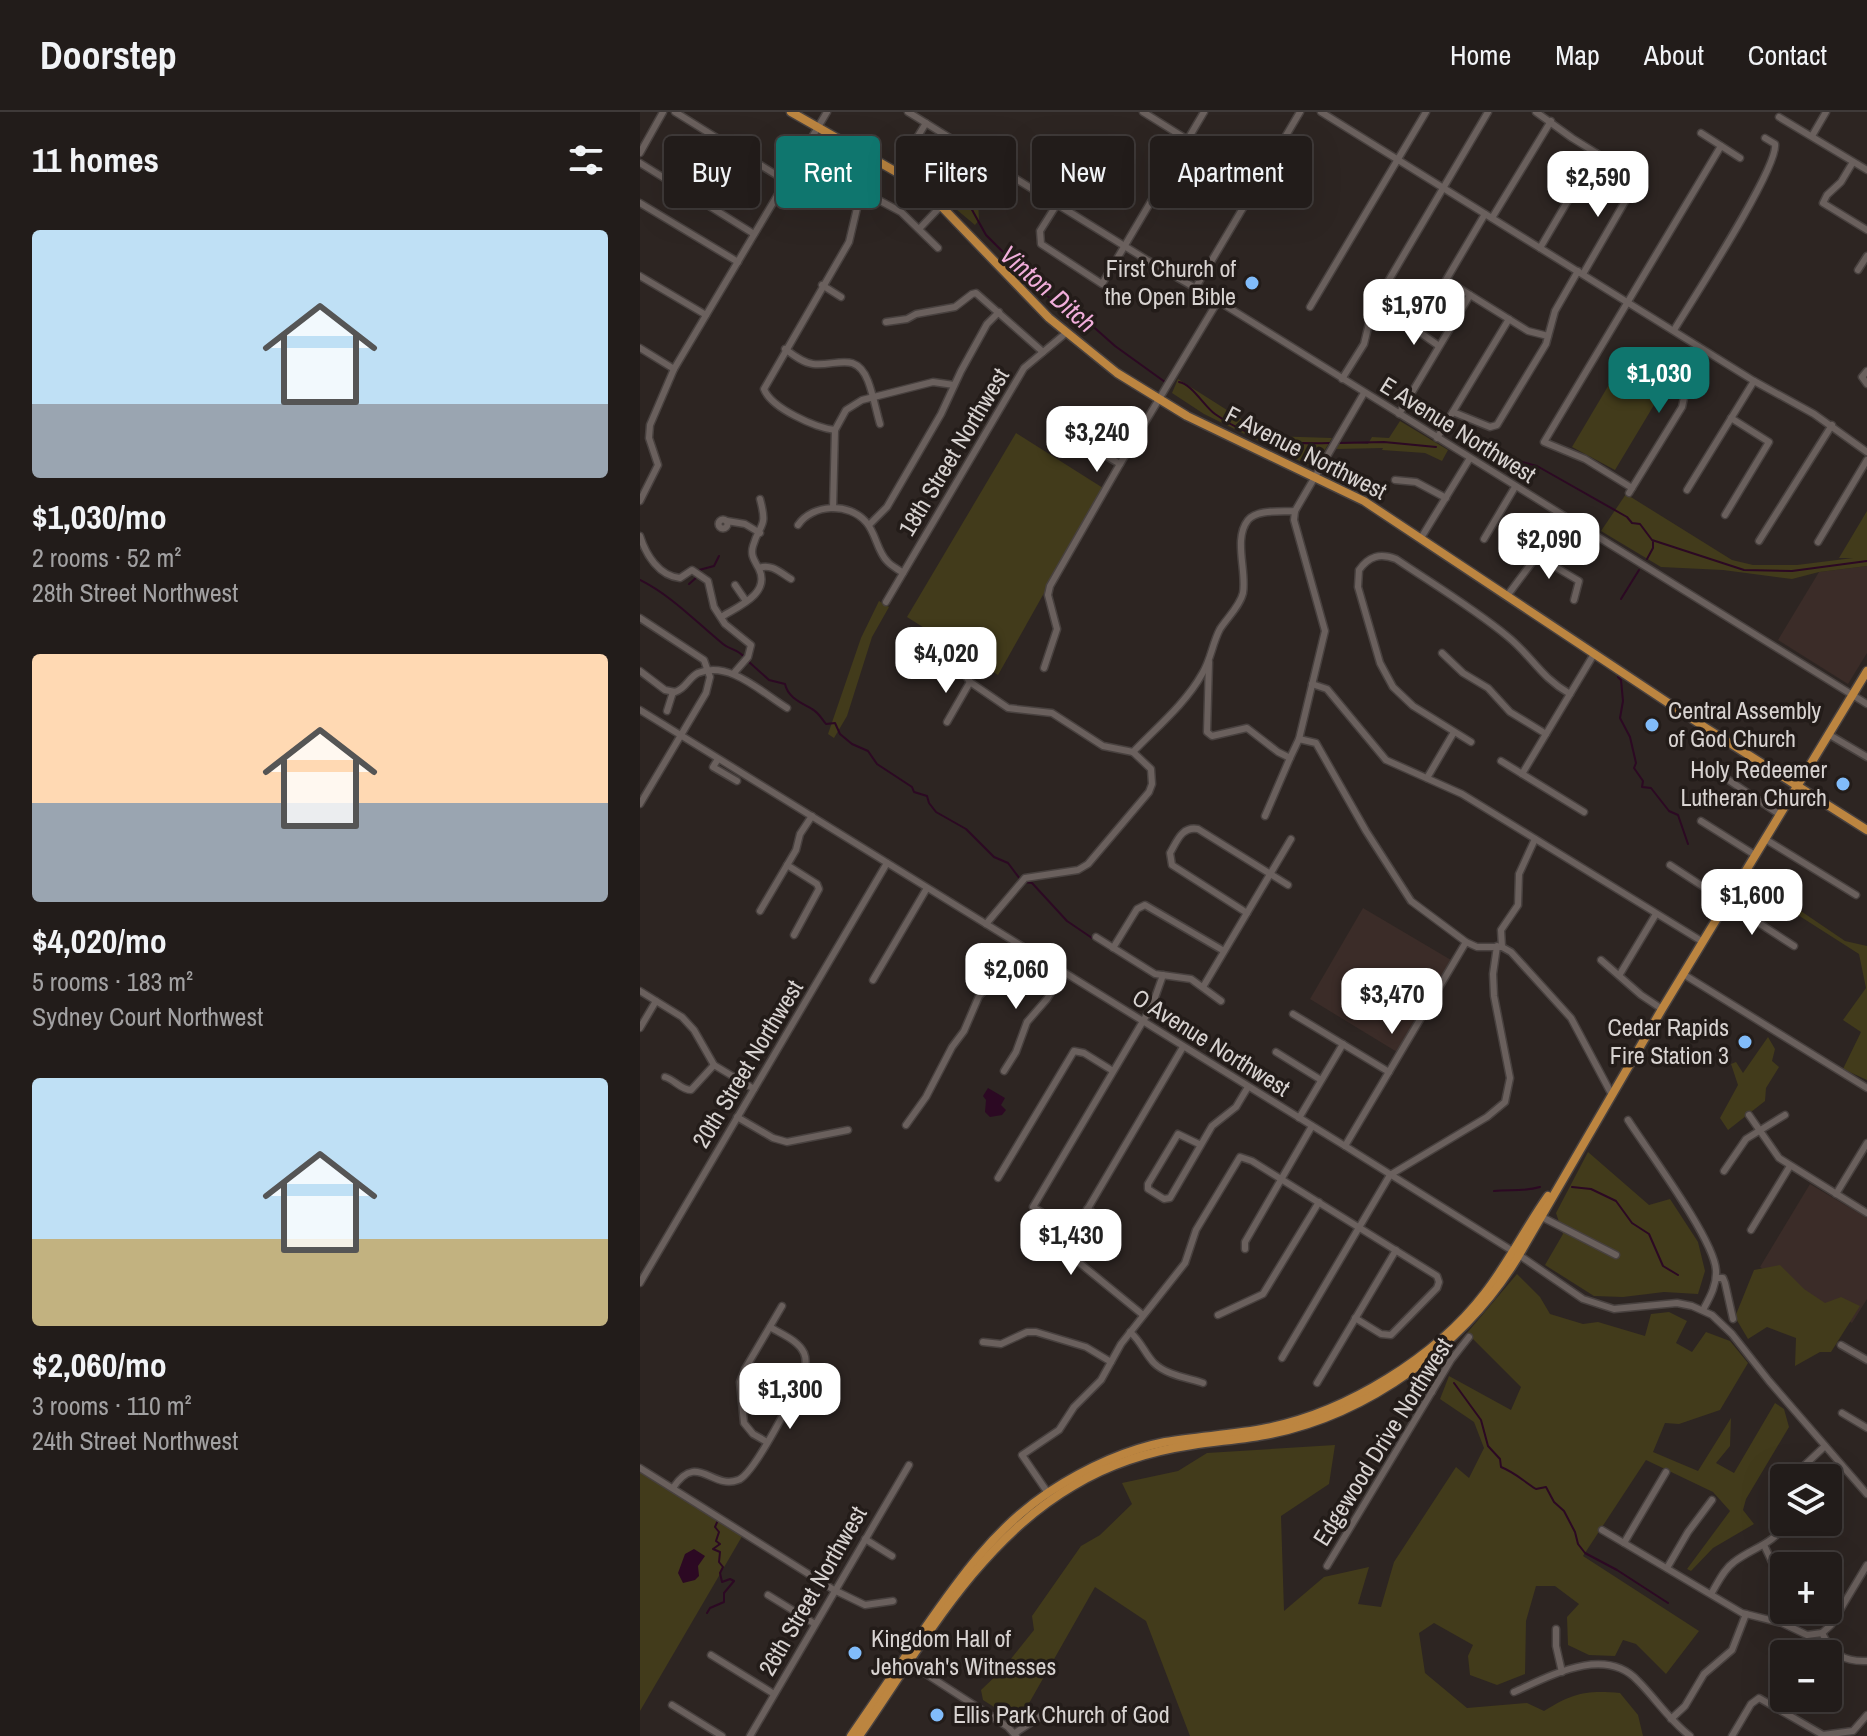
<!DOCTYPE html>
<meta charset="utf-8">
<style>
body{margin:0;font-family:"Archivo Narrow",sans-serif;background:#2a2523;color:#f1f3f6;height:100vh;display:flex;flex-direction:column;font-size:30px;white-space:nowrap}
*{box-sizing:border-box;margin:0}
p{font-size:26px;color:#a2a1a2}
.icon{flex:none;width:44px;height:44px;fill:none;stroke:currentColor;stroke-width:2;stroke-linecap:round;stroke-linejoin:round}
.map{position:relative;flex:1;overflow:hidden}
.side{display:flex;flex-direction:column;background:#221c1a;width:640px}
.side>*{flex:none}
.guide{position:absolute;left:24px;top:24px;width:760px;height:72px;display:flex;gap:16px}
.controls{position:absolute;left:1130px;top:1352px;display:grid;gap:16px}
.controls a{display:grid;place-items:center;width:72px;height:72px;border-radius:8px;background:#221c1a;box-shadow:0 8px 32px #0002,0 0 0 2px #3f3a39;font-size:40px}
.price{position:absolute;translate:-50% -68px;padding:0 18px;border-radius:16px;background:#fff;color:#222;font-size:26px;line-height:52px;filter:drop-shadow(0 2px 4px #0008)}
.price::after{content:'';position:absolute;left:50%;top:48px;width:24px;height:18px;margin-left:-12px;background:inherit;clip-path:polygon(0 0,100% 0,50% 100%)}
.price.active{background:#0f766e;color:#fff}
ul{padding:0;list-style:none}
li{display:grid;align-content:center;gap:16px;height:424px;padding:0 32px}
li span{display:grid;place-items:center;height:248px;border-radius:8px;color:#555}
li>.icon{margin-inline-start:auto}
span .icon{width:144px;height:144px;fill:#fffc;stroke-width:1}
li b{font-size:34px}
h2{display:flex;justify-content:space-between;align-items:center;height:96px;padding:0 32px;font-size:34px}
.pill{padding:0 28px;border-radius:8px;background:#221c1a;box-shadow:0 8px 32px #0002,0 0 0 2px #3f3a39;font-size:28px;line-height:72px}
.pill.active{background:#0f766e;color:#fff}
header{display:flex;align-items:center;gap:48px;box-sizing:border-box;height:112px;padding:0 40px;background:#221c1a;border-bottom:2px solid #3f3a39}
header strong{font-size:38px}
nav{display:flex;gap:44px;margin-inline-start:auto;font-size:28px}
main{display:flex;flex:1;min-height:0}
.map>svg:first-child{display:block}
.built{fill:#3b2c28}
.green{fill:#423b1b}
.water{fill:#2c0923}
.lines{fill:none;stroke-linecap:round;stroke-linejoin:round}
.stream{stroke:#2c0923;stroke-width:2}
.minor-casing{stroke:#48413f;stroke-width:9}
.major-casing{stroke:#48413f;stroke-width:11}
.minor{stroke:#6a605d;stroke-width:6}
.major{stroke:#bc8540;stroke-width:8}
.poi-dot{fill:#81bcfa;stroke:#231c19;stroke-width:3}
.labels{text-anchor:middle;stroke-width:7;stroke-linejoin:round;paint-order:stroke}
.poi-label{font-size:24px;fill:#d8d3d1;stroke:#231c19;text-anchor:end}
.street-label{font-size:24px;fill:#d8d3d1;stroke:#231c19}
.water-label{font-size:26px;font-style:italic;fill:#f1aedb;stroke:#231c19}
</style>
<header>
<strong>Doorstep</strong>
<nav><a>Home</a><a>Map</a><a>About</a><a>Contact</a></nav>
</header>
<main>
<section class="side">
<h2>11 homes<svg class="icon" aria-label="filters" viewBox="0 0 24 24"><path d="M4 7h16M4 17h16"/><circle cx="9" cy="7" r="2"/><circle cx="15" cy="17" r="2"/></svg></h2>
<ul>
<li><span style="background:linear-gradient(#bfe0f5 70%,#9aa5b1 0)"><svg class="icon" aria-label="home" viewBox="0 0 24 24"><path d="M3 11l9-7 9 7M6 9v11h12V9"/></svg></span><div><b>$1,030/mo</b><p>2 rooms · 52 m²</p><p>28th Street Northwest</p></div></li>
<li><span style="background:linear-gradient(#ffd9b3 60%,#9aa5b1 0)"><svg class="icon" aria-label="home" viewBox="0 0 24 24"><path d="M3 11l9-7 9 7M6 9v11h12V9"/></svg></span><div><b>$4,020/mo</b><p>5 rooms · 183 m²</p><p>Sydney Court Northwest</p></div></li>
<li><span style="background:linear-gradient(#bfe0f5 65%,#c2b280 0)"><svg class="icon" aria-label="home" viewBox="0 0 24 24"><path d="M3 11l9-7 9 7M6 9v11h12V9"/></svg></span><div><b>$2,060/mo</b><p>3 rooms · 110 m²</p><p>24th Street Northwest</p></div></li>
</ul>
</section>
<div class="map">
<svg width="1227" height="1624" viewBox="0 0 1227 1624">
<rect width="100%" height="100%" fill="#2d2522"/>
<g class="built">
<path d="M1227,454V541L1208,572L1138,528L1179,460Z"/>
<path d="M723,796L811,848L757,940L670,887Z"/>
<path d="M1170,1072L1227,1106V1187L1212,1211L1120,1155Z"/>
</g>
<g class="green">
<path d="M330,43L347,54L337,71L339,108L335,113L310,92L327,61L321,57Z"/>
<path d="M990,237L1032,263L975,358L932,335Z"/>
<path d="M538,267L628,324L692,326L674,356L564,302L532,281Z"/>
<path d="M760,309L808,338L802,349L785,341L742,338L743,336L696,337L701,330L728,332L732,325L749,326Z"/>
<path d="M376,321L463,376L358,563L267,505Z"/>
<path d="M986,382L1092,448L1113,453H1157L1213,446H1199L1227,399V454L1179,460L1152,467L1083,458L1021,455L961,419Z"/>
<path d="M239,489L249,495L232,525L207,604L194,626L188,622L221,526Z"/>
<path d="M1133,780L1205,829L1227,834V968L1203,957L1221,920L1203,908L1226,876L1219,842L1128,784Z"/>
<path d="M718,866L740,880L741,883L727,903C706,900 702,879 718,866Z"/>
<path d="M1128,925L1135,937L1132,949L1139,955L1126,976L1125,989L1088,1018L1080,1006L1098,973L1091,952L1096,950L1103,961Z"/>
<path d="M948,1040L1009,1093L1030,1087L1058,1130L1065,1159L1058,1182L1024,1180L983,1185L954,1184L905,1153L923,1122L916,1101Z"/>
<path d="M1140,1153L1164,1177L1185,1191L1201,1185L1220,1194L1191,1240H1180L1155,1254L1156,1226L1127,1215L1108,1227L1095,1205L1114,1158Z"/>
<path d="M877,1162L900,1185L910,1202L943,1212L958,1210L1005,1224L1011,1202L1029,1200L1047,1209L1036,1231L1052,1240L1066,1220L1090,1229L1108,1251L1080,1298L1039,1312L1025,1311L1013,1340L1058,1359L1091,1306L1090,1334L1076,1351L1094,1361L1135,1291L1144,1297L1149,1315L1106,1387L1103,1398L1114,1412L1073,1436L1051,1459L1047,1457L1090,1399L1073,1380L1006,1348L943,1444L1059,1519L1026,1562L996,1532L983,1528L975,1544L949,1543L928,1533L927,1505L939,1492L915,1474H896L886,1509L885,1562L857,1573L830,1563L828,1544L833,1533L794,1511L779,1521L785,1561L827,1596L887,1591L904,1599C933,1581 946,1578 980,1581L998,1603L1003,1624H550L506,1509L455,1475L384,1600L373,1607L343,1588L341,1578L362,1558L394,1518L392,1504L441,1434L460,1423L492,1392L482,1371L538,1359L567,1341L695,1333L689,1372L641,1404L644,1499L684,1465L729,1455L718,1492L741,1495L754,1450L816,1355L829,1366L844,1336L834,1310L800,1287L809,1264L871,1298L881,1275L827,1221Z"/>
<path d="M0,1356L104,1421L0,1599Z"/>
</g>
<g class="water">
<path d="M348,976L365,986L361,993L366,998L362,1003L350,1005L345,1000L346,988L343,984Z"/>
<path d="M54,1437L65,1444L58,1454L59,1464L55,1468L43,1471L38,1461L45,1442Z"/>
</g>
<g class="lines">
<g class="stream">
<path d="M324,59L331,96L346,123L407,184L448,210L475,234L525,270"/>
<path d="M539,270C552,272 564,294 575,302C610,328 647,333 689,331"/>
<path d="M700,331L744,330L796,335"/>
<path d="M839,338L897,354L987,405L992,411L1000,412L1012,428L1104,458L1152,459L1227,449"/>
<path d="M1007,447L1013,436V430"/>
<path d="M59,458L74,454L79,444"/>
<path d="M0,468C32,484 56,510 83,532C90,538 98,537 104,545"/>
<path d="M49,472L57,465"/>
<path d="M981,487L999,458"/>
<path d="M109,550L129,568L145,572C148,586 162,591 172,597C178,600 182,607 186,612L195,611L200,622L212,632L228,639L237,652L272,675L274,680L287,684L289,691L296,700L326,717L354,745L368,751L380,767"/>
<path d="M978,565L981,568L983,589L980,606L990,625L996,651L994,656L1003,669L1002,675L1011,676L1029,699L1038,703L1048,732"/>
<path d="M385,770L392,771L427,809L452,826"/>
<path d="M932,1075L951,1077L976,1089L992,1111L1009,1122L1023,1154L1038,1163"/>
<path d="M854,1079C869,1077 883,1080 900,1075"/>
<path d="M814,1271L841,1308L848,1334L860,1347L861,1355C876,1361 883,1369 896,1377L906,1375L914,1390L924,1399L935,1420L938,1432L945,1441L977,1458L1028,1491"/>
<path d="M67,1501L70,1496L84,1490V1481L94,1469L90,1467L82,1470L80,1461L83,1455L79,1450L80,1440L73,1437L80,1432L76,1429L79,1420L75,1415L78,1408"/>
</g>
<defs>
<g id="minor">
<path d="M35,0L146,69"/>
<path d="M268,0L507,148L578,189L1227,592"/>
<path d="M503,0L548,28"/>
<path d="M681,0L1114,269L1174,302L1227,340"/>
<path d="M896,0L932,26L998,67L943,162"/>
<path d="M1139,5L1227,58"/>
<path d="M1061,21L1100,46"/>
<path d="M1172,24L1186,0"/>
<path d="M0,41L23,0"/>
<path d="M1213,50L1201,70L1187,83L1183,91L1227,118"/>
<path d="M0,51L114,122"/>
<path d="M257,58L286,11"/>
<path d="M0,91L98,150"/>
<path d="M417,92L400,119L401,132L462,172L564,0"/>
<path d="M845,102L806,168L888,219L908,224"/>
<path d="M852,106L911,9"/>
<path d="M279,117L301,94"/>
<path d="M900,136L956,41"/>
<path d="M1218,158L1227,144"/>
<path d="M0,164L66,203"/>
<path d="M182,173L201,185"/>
<path d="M556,175L660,0"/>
<path d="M670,195L786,0"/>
<path d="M246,210L267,207L276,202L315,195L332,182L336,181L403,240"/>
<path d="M769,213L799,234"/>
<path d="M1034,218C1051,190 1139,55 1135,32L1125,26"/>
<path d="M0,236L34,257"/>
<path d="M145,237C153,243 163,251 173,252C195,255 216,238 228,269C233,282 236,298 240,312"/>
<path d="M1227,259L1222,265L1227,272"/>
<path d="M702,267L724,232L733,195L848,0"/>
<path d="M813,300L850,315L857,313L906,232L915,199L938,159"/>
<path d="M759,302L830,183"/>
<path d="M412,312L480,352"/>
<path d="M195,318C176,316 131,296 124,277L209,130L218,92L223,87L233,85L261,100L298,136"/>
<path d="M797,326L869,207"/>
<path d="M755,368L776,370L806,386"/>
<path d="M992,376L945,347L904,330L1081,34"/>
<path d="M1047,378L1114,269"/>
<path d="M989,381L1042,295L1049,263L1062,237"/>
<path d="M0,389L18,353L9,326L10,313L34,257L187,0"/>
<path d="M193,396L195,318L206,298L222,288L293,270L314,273"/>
<path d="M1085,403L1129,330L1091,306"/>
<circle cx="83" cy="412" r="4.5"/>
<path d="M87,409L105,412L120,421"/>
<path d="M158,413C172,392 209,390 226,410C236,421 237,439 247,449C251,454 258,457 263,461"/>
<path d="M229,413L247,395L301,302L321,259L347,212L359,200"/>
<path d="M0,424C6,443 19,464 40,466L52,458L68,469L74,495L85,512L111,533L108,545L94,561"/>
<path d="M781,426L830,346"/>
<path d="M844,427L875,375"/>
<path d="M1119,429L1192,313"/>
<path d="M1178,430L1227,348"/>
<path d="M897,444L939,469L934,488"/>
<path d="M119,456C131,451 141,461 151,467"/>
<path d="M95,473L106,489"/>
<path d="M867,484L899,441L923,404"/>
<path d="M246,490L384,256L426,221"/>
<path d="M81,505C97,495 131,482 119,457C115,449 110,444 113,434C120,410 128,417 120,387"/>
<path d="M0,506L64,548L70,565L66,581L0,692"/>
<path d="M296,525L305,533L330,570L368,596L412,601L463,634L493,640C516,616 546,591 562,562C571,548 572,532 580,517C587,506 600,494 603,481C607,459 593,427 608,408C617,397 641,400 655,399"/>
<path d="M802,541L823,561L848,576L870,600L906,622"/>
<path d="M569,550L567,620L572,624L607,616L638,640L650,646L659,627L685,519L654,408L655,399L724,281"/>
<path d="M404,556L417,517L408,483L410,474L480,352L578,189"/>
<path d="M0,559L25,578L35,580C46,577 48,566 58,561C89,548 121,580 147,596"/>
<path d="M672,572L687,577L746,648L822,682L1063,830"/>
<path d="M0,598L705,1034L879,1143L943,1187L974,1197L1037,1191L1052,1194L1072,1203L1092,1222L1129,1269L1227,1382"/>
<path d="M27,599L33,580"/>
<path d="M307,610L330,570"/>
<path d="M1188,622L1227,645"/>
<path d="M659,627L676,631L726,719L771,789L826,830L837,835H862L871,840L931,906L972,983"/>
<path d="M831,630L773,594L753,575L740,551L718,475L719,458C729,444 740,441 756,447C793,472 833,496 867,524C893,545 899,564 930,582"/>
<path d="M78,647L73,655L97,669"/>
<path d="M861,649L944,700"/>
<path d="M882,662L954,542"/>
<path d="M787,666L814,620"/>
<path d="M1087,667L1139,702"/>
<path d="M625,704L650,646"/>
<path d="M1061,709L1115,743"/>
<path d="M1125,727L1216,783"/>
<path d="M147,753L177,772L179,777L154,823"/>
<path d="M1030,753L1154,834"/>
<path d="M120,799L156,738L160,722L172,704"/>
<path d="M607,801L532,753L530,741C537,729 542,714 558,717L648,773"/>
<path d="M346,812L385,766L438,758L448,752L509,680L512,672L511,657L493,640"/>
<path d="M456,825L515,862L551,867L581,889"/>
<path d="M862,835L861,818L878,793L879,762L895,727"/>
<path d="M473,836L497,797L505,793L584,839"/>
<path d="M961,848L1001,883L1022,897"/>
<path d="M980,862L1016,802"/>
<path d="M1043,862L1227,976"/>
<path d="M233,868L287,776"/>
<path d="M563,875L651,727"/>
<path d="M0,879L42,905L54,918L74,953L114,977"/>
<path d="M653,902L749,960"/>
<path d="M0,916L16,889"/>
<path d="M636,940L681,968"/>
<path d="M364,959L376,940L387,910L407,887L423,860"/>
<path d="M25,965C35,968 41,978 51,978L74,953"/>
<path d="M1109,1003L1139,1046L1227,1101"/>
<path d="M97,1005L133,1026L147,1030L208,1018"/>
<path d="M659,1006L703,932"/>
<path d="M988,1008C1008,1039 1074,1127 1076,1158C1077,1173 1070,1185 1063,1198"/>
<path d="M266,1013L286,985L312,935L324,919L339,884L366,857L381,834"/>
<path d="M561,1033L538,1022L508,1072V1077L524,1087L530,1086L572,1014L596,995L608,975"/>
<path d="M705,1034L826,830"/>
<path d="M1084,1059L1106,1027L1145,1003"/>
<path d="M358,1066L434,939L444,941L473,959"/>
<path d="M1196,1082L1227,1031"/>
<path d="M447,1097L475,1114"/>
<path d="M898,1103L976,1143"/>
<path d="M1111,1118L1150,1054"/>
<path d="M434,1120L543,935"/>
<path d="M605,1137V1130L672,1014"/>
<path d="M1076,1166H1083L1085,1171L1093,1207"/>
<path d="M0,1171L247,751"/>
<path d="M503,1203L431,1144L429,1133L434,1120L393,1095L512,894L523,863"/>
<path d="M578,1203L623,1182L679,1090"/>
<path d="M490,1220C501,1229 505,1242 514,1251C526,1263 548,1266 563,1271"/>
<path d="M343,1230L361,1232L387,1220H396L446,1235L471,1250"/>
<path d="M1201,1233L1227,1248"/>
<path d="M642,1246L750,1063L847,1005L865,990L870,966L854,884L853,862L857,834"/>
<path d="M767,1260L774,1269L792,1280"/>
<path d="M677,1271L756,1138"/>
<path d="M1202,1301L1227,1316"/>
<path d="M127,1330L113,1322L104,1311L100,1270L105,1257L142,1194"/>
<path d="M0,1356L194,1478L225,1493L253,1489"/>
<path d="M1151,1366L1185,1334"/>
<path d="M33,1376C57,1339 72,1378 98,1368C114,1363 157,1278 164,1259C166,1253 166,1246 164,1241C158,1228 141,1222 130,1215"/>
<path d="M410,1384L382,1343L419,1318L434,1295L461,1268L481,1232L545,1151L556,1118L600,1045L612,1049L797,1164L799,1170L797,1176L751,1223L741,1222L715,1206"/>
<path d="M962,1418L1102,1501L1142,1511L1167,1523L1182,1521"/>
<path d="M225,1427L252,1444"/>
<path d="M984,1431L1026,1360"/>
<path d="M1124,1433L1133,1452L1144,1460"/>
<path d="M687,1454L811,1248L829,1225"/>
<path d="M1027,1456L1048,1420L1072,1388"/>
<path d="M1071,1482C1078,1471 1083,1458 1094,1450C1113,1435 1134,1433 1146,1410L1171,1418"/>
<path d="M128,1483L175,1512"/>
<path d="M916,1517V1534L922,1560"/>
<path d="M1182,1521L1191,1513L1227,1453"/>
<path d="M1182,1521C1192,1542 1204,1550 1227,1549"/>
<path d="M71,1543L134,1582"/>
<path d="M269,1551L368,1615L376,1624"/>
<path d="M874,1580C910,1564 965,1533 998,1569C1016,1587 1029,1608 1050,1624"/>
<path d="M32,1593L82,1624"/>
<path d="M1031,1607L1045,1594L1064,1562L1092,1538L1106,1502"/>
<path d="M375,1621L401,1604"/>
<path d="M110,1624L269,1353"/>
<path d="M1092,1624L1111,1592L1119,1586L1183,1623L1213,1619L1227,1603"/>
</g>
<g id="major">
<path d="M151,0L274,70L301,94L409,206L477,261L547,304L724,389L1066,616L1227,718"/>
<path d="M211,1624C235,1589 259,1554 283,1519C319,1467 355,1416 409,1380C443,1358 485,1338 525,1330C559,1324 594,1323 627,1316C707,1300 796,1245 845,1181C869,1150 886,1115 908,1084"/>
<path d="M219,1624C281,1535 337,1430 433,1374C469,1352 511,1339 552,1333C578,1329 605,1327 630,1322C729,1302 823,1233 876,1148L1022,897L1227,559"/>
</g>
</defs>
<use href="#minor" class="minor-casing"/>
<use href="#major" class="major-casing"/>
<use href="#minor" class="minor"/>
<use href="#major" class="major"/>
</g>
<g class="poi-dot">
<circle cx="612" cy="171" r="8"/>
<circle cx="1012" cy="613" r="8"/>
<circle cx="1203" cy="672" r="8"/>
<circle cx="1105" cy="930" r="8"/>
<circle cx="215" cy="1541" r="8"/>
<circle cx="297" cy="1603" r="8"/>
</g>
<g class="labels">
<g class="poi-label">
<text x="596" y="165">First Church of<tspan x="596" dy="28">the Open Bible</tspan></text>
<text x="1028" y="607" text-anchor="start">Central Assembly<tspan x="1028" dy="28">of God Church</tspan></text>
<text x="1187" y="666">Holy Redeemer<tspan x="1187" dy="28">Lutheran Church</tspan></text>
<text x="1089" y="924">Cedar Rapids<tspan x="1089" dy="28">Fire Station 3</tspan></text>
<text x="231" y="1535" text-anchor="start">Kingdom Hall of<tspan x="231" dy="28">Jehovah's Witnesses</tspan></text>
<text x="313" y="1611" text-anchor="start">Ellis Park Church of God</text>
</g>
<g class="street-label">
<text transform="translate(818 318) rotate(32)" y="8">E Avenue Northwest</text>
<text transform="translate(314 340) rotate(-59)" y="8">18th Street Northwest</text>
<text transform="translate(666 341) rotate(27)" y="8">F Avenue Northwest</text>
<text transform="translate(571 931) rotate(32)" y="8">O Avenue Northwest</text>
<text transform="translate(108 952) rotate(-59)" y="8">20th Street Northwest</text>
<text transform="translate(743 1330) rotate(-58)" y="8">Edgewood Drive Northwest</text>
<text transform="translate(173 1479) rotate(-60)" y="8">26th Street Northwest</text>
</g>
<g class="water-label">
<text transform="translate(408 177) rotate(41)" y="9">Vinton Ditch</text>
</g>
</g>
</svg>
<div class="controls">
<a><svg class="icon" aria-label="layers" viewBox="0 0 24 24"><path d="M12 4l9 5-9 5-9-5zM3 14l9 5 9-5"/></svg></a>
<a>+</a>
<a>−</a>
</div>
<b class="price" style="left:958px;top:107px">$2,590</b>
<b class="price" style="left:774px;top:235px">$1,970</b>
<b class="price active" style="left:1019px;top:303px">$1,030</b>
<b class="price" style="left:457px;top:362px">$3,240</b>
<b class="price" style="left:909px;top:469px">$2,090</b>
<b class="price" style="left:306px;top:583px">$4,020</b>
<b class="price" style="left:1112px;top:825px">$1,600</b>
<b class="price" style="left:376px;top:899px">$2,060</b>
<b class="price" style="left:752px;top:924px">$3,470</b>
<b class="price" style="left:431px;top:1165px">$1,430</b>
<b class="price" style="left:150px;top:1319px">$1,300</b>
<div class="guide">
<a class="pill">Buy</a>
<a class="pill active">Rent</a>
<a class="pill">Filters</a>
<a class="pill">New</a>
<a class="pill">Apartment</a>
</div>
</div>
</main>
